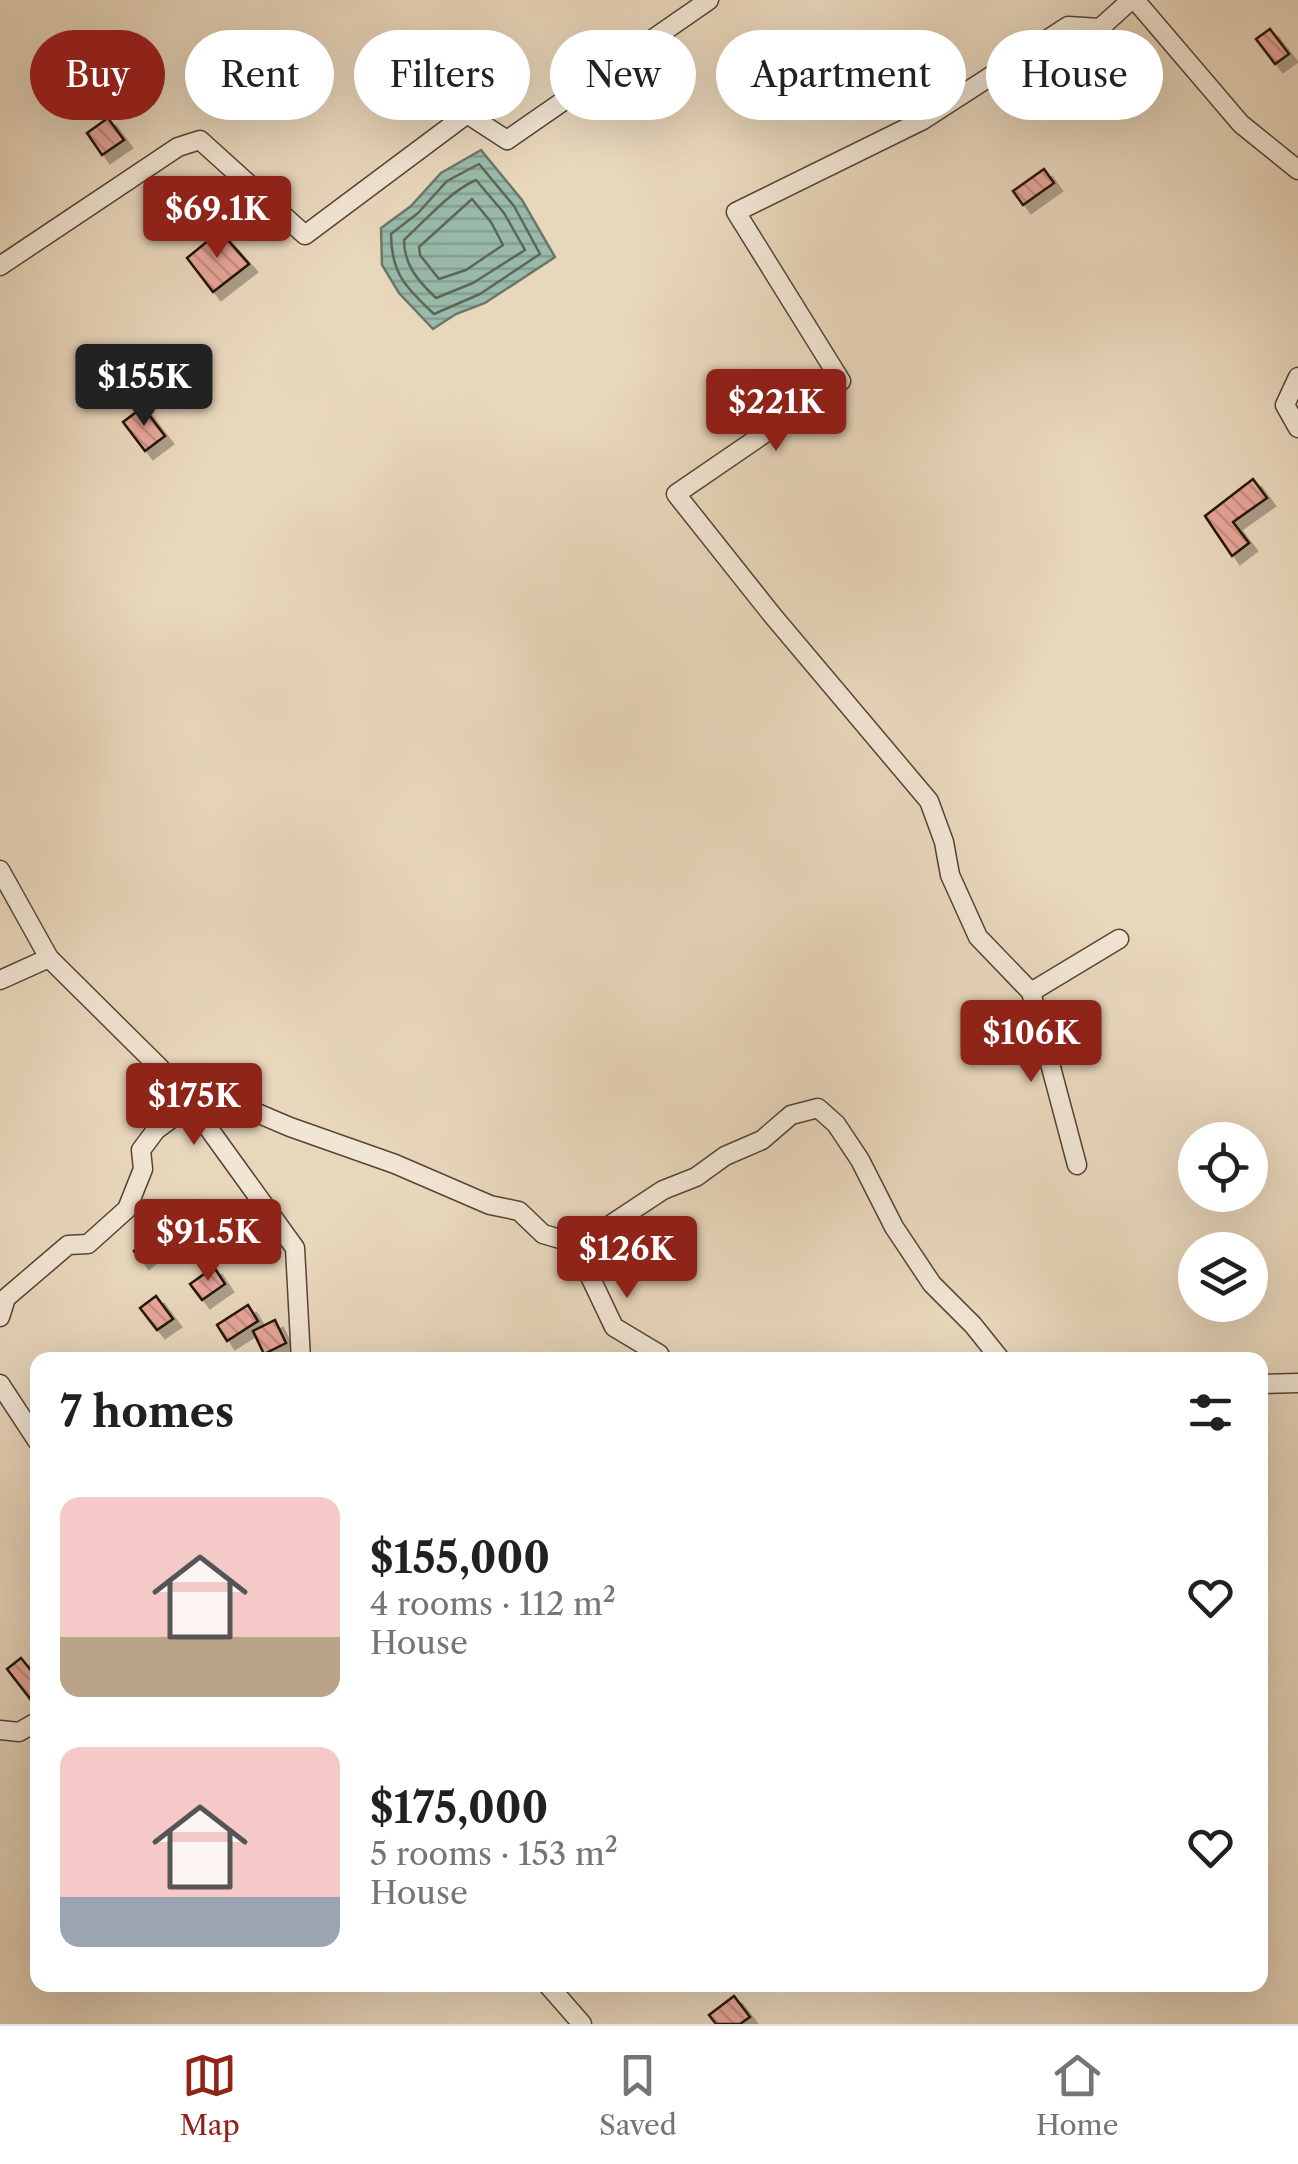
<!DOCTYPE html>
<meta charset="utf-8">
<style>
body{margin:0;font-family:"Libre Caslon Text",serif;background:#f2f2f2;color:#202124;height:100vh;display:flex;flex-direction:column;font-size:38px;white-space:nowrap}
*{box-sizing:border-box;margin:0}
p{font-size:32px;color:#757577}
.icon{flex:none;width:55px;height:55px;fill:none;stroke:currentColor;stroke-width:2;stroke-linecap:round;stroke-linejoin:round}
.map{position:relative;flex:1;overflow:hidden}
.panel{position:absolute;left:30px;top:1352px;width:1238px;height:640px;display:flex;flex-direction:column;background:#fff;border-radius:20px;box-shadow:0 10px 40px #0002}
.panel>*{flex:none}
.banner{position:absolute;left:30px;top:30px;width:1240px;height:90px;display:flex;gap:20px}
.controls{position:absolute;left:1178px;top:1122px;display:grid;gap:20px}
.controls a{display:grid;place-items:center;width:90px;height:90px;border-radius:50%;background:#fff;box-shadow:0 10px 40px #0002;font-size:50px}
.price{position:absolute;translate:-50% -85px;padding:0 22px;border-radius:10px;background:#8f2418;color:#fff;font-size:32px;line-height:65px;filter:drop-shadow(0 2px 5px #0008)}
.price::after{content:'';position:absolute;left:50%;top:60px;width:30px;height:22px;margin-left:-15px;background:inherit;clip-path:polygon(0 0,100% 0,50% 100%)}
.price.active{background:#222;color:#fff}
ul{padding:0;list-style:none}
li{display:flex;align-items:center;gap:30px;height:250px;padding:0 30px}
li span{display:grid;place-items:center;flex:none;width:280px;height:200px;border-radius:20px;color:#555}
li>.icon{margin-inline-start:auto}
span .icon{width:120px;height:120px;fill:#fffc;stroke-width:1}
li b{font-size:42px}
h2{display:flex;justify-content:space-between;align-items:center;height:120px;padding:0 30px;font-size:42px}
.chip{padding:0 35px;border-radius:45px;background:#fff;box-shadow:0 10px 40px #0002;font-size:35px;line-height:90px}
.chip.active{background:#8f2418;color:#fff}
.tab-bar{display:flex;justify-content:space-around;align-items:center;height:140px;border-top:2px solid #e0e0e0;background:#fff;font-size:28px;color:#757577}
.tab-bar a{display:grid;justify-items:center;gap:5px}
.tab-bar .active{color:#8f2418}
.map>svg:first-child{display:block}
.water{fill:url(#water-rules);stroke:#6a7769;stroke-width:2.5}
.lines{fill:none;stroke-linecap:round;stroke-linejoin:round}
.shore{stroke:#5e6658;stroke-width:2.5}
.building{fill:url(#building-back-hatch);stroke:#241307;stroke-width:2.5;filter:url(#shadow)}
.street-casing{stroke:#554434;stroke-width:21}
.street{stroke:#f1e5d3;stroke-width:18}
</style>
<div class="map">
<svg width="1298" height="2024" viewBox="0 0 1298 2024">
<defs>
<pattern id="water-rules" width="6" height="5" patternUnits="userSpaceOnUse" patternTransform="scale(2.5)"><rect width="6" height="5" fill="#99baaa"/><path d="M0 2.5h6" fill="none" stroke="#849f91"/></pattern>
<pattern id="building-back-hatch" width="6" height="6" patternUnits="userSpaceOnUse" patternTransform="scale(2.5)"><rect width="6" height="6" fill="#e7a699"/><path d="M-1 5l2 2M0 0l6 6M5-1l2 2" fill="none" stroke="#c68e82"/></pattern>
<filter id="shadow"><feDropShadow dx="8" dy="8" stdDeviation="0" flood-color="#0004"/></filter>
</defs>
<rect width="100%" height="100%" fill="#e9d7bc"/>
<filter id="stains"><feTurbulence type="fractalNoise" baseFrequency=".002" numOctaves="4"/><feColorMatrix values="0 0 0 0 .2 0 0 0 0 .09 0 0 0 0 .02 0 0 0 .5 -.17"/></filter>
<radialGradient id="worn" r=".72"><stop offset=".6" stop-color="#630" stop-opacity="0"/><stop offset="1" stop-color="#630" stop-opacity=".3"/></radialGradient>
<path class="water" d="M481,150L522,200L555,257L485,303L456,314L433,329L399,293L382,265L381,228L411,206L441,173Z"/>
<g class="lines">
<g class="shore">
<path d="M479,164L514,206L540,254L480,294L434,314C406,288 391,273 391,234L418,213L447,181Z"/>
<path d="M476,180L504,213L525,250L473,283L436,298C418,281 404,265 404,240C426,220 449,192 476,180Z"/>
<path d="M472,199L491,222L503,245L466,270L439,279L420,255L419,247Z"/>
</g>
</g>
<g class="building">
<path d="M1270,29L1289,54L1275,64L1256,39Z"/>
<path d="M108,118L124,140L102,155L87,133Z"/>
<path d="M1044,169L1054,183L1023,205L1013,191Z"/>
<path d="M220,231L249,264L213,292L187,258Z"/>
<path d="M143,407L165,436L145,451L123,422Z"/>
<path d="M1253,479L1267,498L1233,522L1249,543L1232,556L1205,516Z"/>
<path d="M171,1220L179,1230L141,1261L134,1251Z"/>
<path d="M214,1267L225,1284L202,1300L190,1284Z"/>
<path d="M156,1296L173,1319L157,1330L140,1308Z"/>
<path d="M248,1305L258,1321L227,1341L217,1325Z"/>
<path d="M275,1320L286,1343L264,1354L253,1331Z"/>
<path d="M21,1658L38,1679V1709L7,1669Z"/>
<path d="M734,1996L750,2017L740,2024H716L709,2015Z"/>
</g>
<g class="lines">
<defs>
<g id="street">
<path d="M1135,0L1241,124L1298,170"/>
<path d="M0,266L178,147L200,140L305,235L467,114L507,140L709,0"/>
<path d="M1298,377L1285,405L1298,428"/>
<path d="M0,870L49,958L158,1066L191,1104L295,1248L301,1360"/>
<path d="M1119,939L1031,992L978,937L950,875L944,842L929,801L773,616L676,494L841,381L736,212L923,120L1068,26L1100,28L1131,0"/>
<path d="M0,980L49,958"/>
<path d="M1031,992L1077,1165"/>
<path d="M574,1243L614,1327L659,1354L662,1360"/>
<path d="M0,1317L6,1298L68,1245L88,1244L127,1209L143,1169L141,1150L156,1130L191,1104L243,1107L290,1127L395,1164L490,1205L519,1211L543,1234L574,1243L598,1233L663,1190L696,1177L725,1156L762,1140L791,1115L818,1108L836,1124L860,1160L894,1227L932,1284L973,1325L1001,1360"/>
<path d="M0,1384L38,1442"/>
<path d="M1260,1384L1298,1383"/>
<path d="M0,1730L19,1732L38,1721"/>
<path d="M548,1985L582,2024"/>
</g>
</defs>
<use href="#street" class="street-casing"/>
<use href="#street" class="street"/>
</g>
<rect width="100%" height="100%" filter="url(#stains)"/>
<rect width="100%" height="100%" fill="url(#worn)"/>
</svg>
<div class="controls">
<a><svg class="icon" aria-label="locate" viewBox="0 0 24 24"><circle cx="12" cy="12" r="6"/><path d="M12 2v4M12 18v4M2 12h4M18 12h4"/></svg></a>
<a><svg class="icon" aria-label="layers" viewBox="0 0 24 24"><path d="M12 4l9 5-9 5-9-5zM3 14l9 5 9-5"/></svg></a>
</div>
<b class="price" style="left:217px;top:261px">$69.1K</b>
<b class="price active" style="left:144px;top:429px">$155K</b>
<b class="price" style="left:776px;top:454px">$221K</b>
<b class="price" style="left:1031px;top:1085px">$106K</b>
<b class="price" style="left:194px;top:1148px">$175K</b>
<b class="price" style="left:208px;top:1284px">$91.5K</b>
<b class="price" style="left:627px;top:1301px">$126K</b>
<div class="banner">
<a class="chip active">Buy</a>
<a class="chip">Rent</a>
<a class="chip">Filters</a>
<a class="chip">New</a>
<a class="chip">Apartment</a>
<a class="chip">House</a>
</div>
<section class="panel">
<h2>7 homes<svg class="icon" aria-label="filters" viewBox="0 0 24 24"><path d="M4 7h16M4 17h16"/><circle cx="9" cy="7" r="2"/><circle cx="15" cy="17" r="2"/></svg></h2>
<ul>
<li><span style="background:linear-gradient(#f6c9c9 70%,#b9a48a 0)"><svg class="icon" aria-label="home" viewBox="0 0 24 24"><path d="M3 11l9-7 9 7M6 9v11h12V9"/></svg></span><div><b>$155,000</b><p>4 rooms · 112 m²</p><p>House</p></div><svg class="icon" aria-label="heart" viewBox="0 0 24 24"><path d="M12 20l-8-8c-3-5 5-10 8-4 3-6 11-1 8 4z"/></svg></li>
<li><span style="background:linear-gradient(#f6c9c9 75%,#9aa5b1 0)"><svg class="icon" aria-label="home" viewBox="0 0 24 24"><path d="M3 11l9-7 9 7M6 9v11h12V9"/></svg></span><div><b>$175,000</b><p>5 rooms · 153 m²</p><p>House</p></div><svg class="icon" aria-label="heart" viewBox="0 0 24 24"><path d="M12 20l-8-8c-3-5 5-10 8-4 3-6 11-1 8 4z"/></svg></li>
</ul>
</section>
</div>
<nav class="tab-bar">
<a class="active"><svg class="icon" aria-label="map" viewBox="0 0 24 24"><path d="M3 6l6-2 6 2 6-2v14l-6 2-6-2-6 2zM9 4v14M15 6v14"/></svg>Map</a>
<a><svg class="icon" aria-label="saved" viewBox="0 0 24 24"><path d="M7 4h10v16l-5-4-5 4z"/></svg>Saved</a>
<a><svg class="icon" aria-label="home" viewBox="0 0 24 24"><path d="M3 11l9-7 9 7M6 9v11h12V9"/></svg>Home</a>
</nav>
